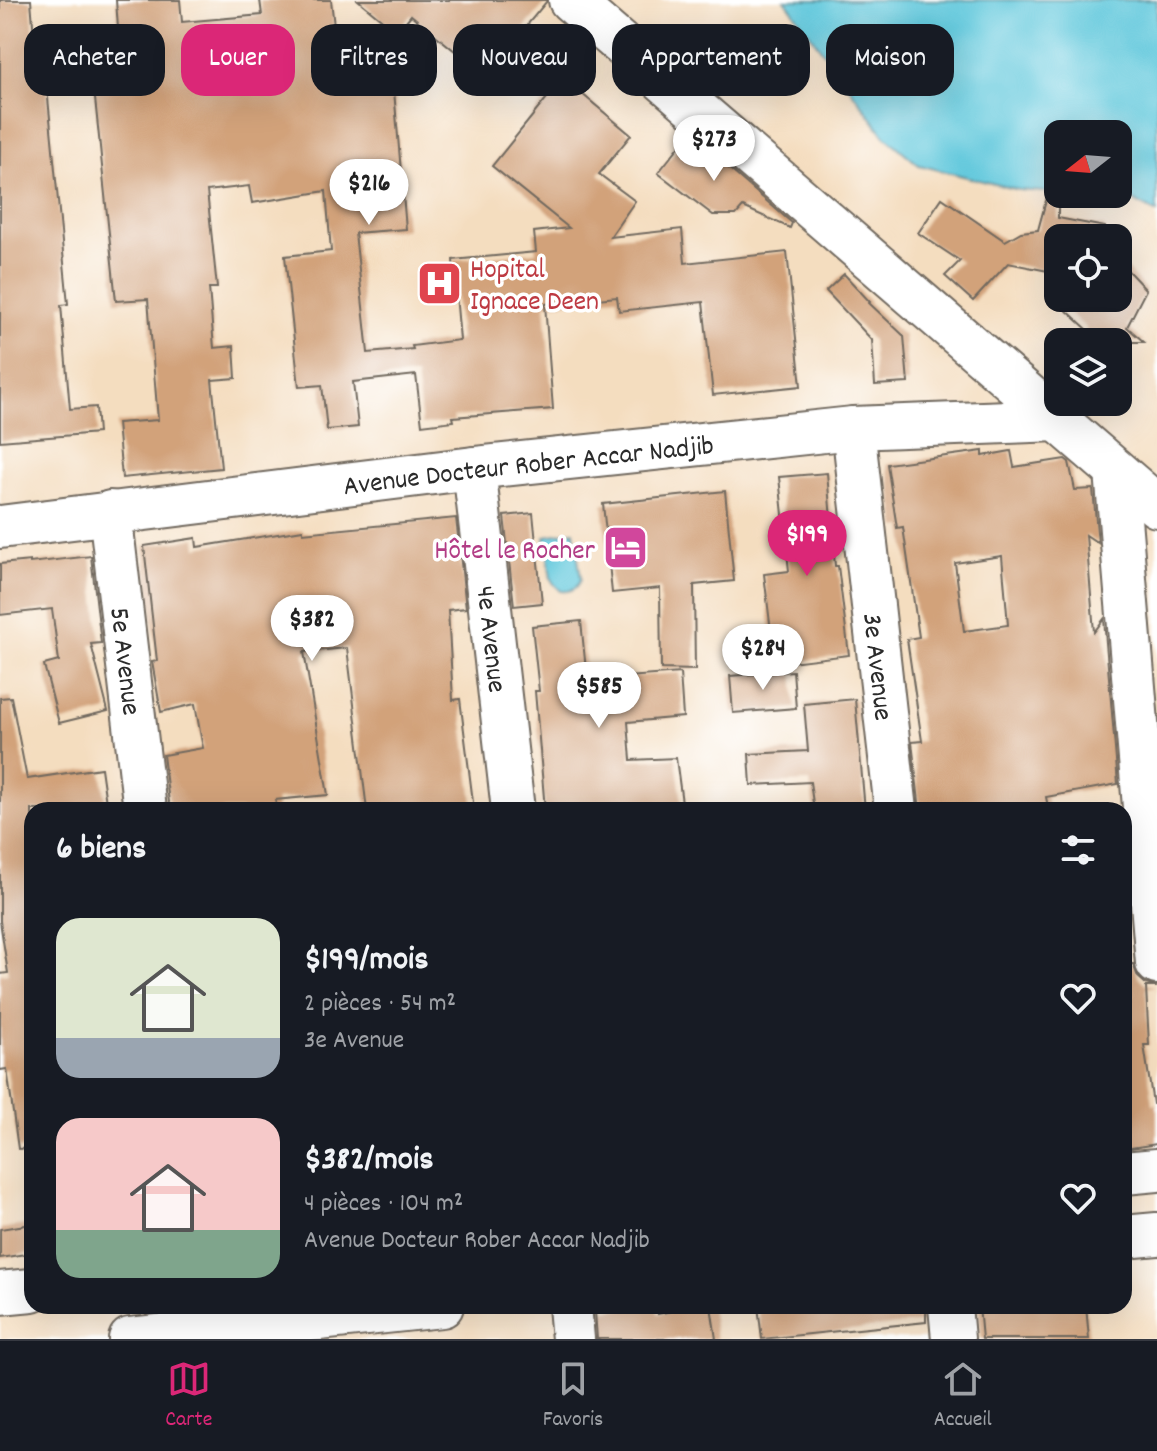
<!DOCTYPE html>
<html lang="fr">
<meta charset="utf-8">
<style>
body{margin:0;font-family:Dekko,sans-serif;background:#20242c;color:#f1f3f6;height:100vh;display:flex;flex-direction:column;font-size:30px;white-space:nowrap}
*{box-sizing:border-box;margin:0}
p{font-size:26px;color:#9ea1a6}
.icon{flex:none;width:44px;height:44px;fill:none;stroke:currentColor;stroke-width:2;stroke-linecap:round;stroke-linejoin:round}
.map{position:relative;flex:1;overflow:hidden}
.details{position:absolute;left:24px;top:802px;width:1108px;height:512px;display:flex;flex-direction:column;background:#171b24;border-radius:24px;box-shadow:0 8px 32px #0002}
.details>*{flex:none}
.top-card{position:absolute;left:24px;top:24px;width:1110px;height:72px;display:flex;gap:16px}
.needle{width:52px;rotate:253deg}
.controls{position:absolute;left:1044px;top:120px;display:grid;gap:16px}
.controls a{display:grid;place-items:center;width:88px;height:88px;border-radius:16px;background:#171b24;box-shadow:0 8px 32px #0002;font-size:40px}
.price{position:absolute;translate:-50% -68px;padding:0 18px;border-radius:28px;background:#fff;color:#222;font-size:26px;line-height:52px;filter:drop-shadow(0 2px 4px #0008)}
.price::after{content:'';position:absolute;left:50%;top:48px;width:24px;height:18px;margin-left:-12px;background:inherit;clip-path:polygon(0 0,100% 0,50% 100%)}
.price.on{background:#db2777;color:#fff}
ul{padding:0;list-style:none}
li{display:flex;align-items:center;gap:24px;height:200px;padding:0 32px}
li span{display:grid;place-items:center;flex:none;width:224px;height:160px;border-radius:24px;color:#555}
li>.icon{margin-inline-start:auto}
span .icon{width:96px;height:96px;fill:#fffc;stroke-width:1}
li b{font-size:34px}
h2{display:flex;justify-content:space-between;align-items:center;height:96px;padding:0 32px;font-size:34px}
.pill{padding:0 28px;border-radius:24px;background:#171b24;box-shadow:0 8px 32px #0002;font-size:28px;line-height:72px}
.pill.on{background:#db2777;color:#fff}
.menu{display:flex;justify-content:space-around;align-items:center;height:112px;border-top:2px solid #363941;background:#171b24;font-size:22px;color:#9ea1a6}
.menu a{display:grid;justify-items:center;gap:4px}
.menu .on{color:#db2777}
.map>svg:first-child{display:block}
.water{fill:#5fc7db;stroke:#457983;stroke-width:2;fill-rule:evenodd}
.building{fill:#d2a27a;fill-rule:evenodd}
.lines{fill:none;stroke-linecap:round;stroke-linejoin:round}
.minor-casing{stroke:#71695f;stroke-width:46}
.minor{stroke:#fff;stroke-width:42}
.labels{text-anchor:middle;stroke-width:7;stroke-linejoin:round;paint-order:stroke}
.health-label{font-size:28px;fill:#be3a42;stroke:#fff;text-anchor:start}
.street-label{font-size:28px;fill:#2b2b2b;stroke:#fff}
.hotel-label{font-size:28px;fill:#b23c85;stroke:#fff;text-anchor:end}
</style>
<div class="map">
<svg width="1157" height="1339" viewBox="0 0 1157 1339">
<rect width="100%" height="100%" fill="#fff"/>
<filter id="ink" filterUnits="userSpaceOnUse"><feTurbulence type="fractalNoise" baseFrequency=".0125" numOctaves="2"/><feDisplacementMap in="SourceGraphic" scale="16" xChannelSelector="R" yChannelSelector="G"/><feConvolveMatrix kernelMatrix="1 2 1 2 8 2 1 2 1" color-interpolation-filters="sRGB"/></filter>
<filter id="wash" filterUnits="userSpaceOnUse"><feTurbulence type="fractalNoise" baseFrequency=".006" numOctaves="4" result="noise"/><feDisplacementMap in="SourceGraphic" scale="32" xChannelSelector="R" yChannelSelector="G"/><feGaussianBlur stdDeviation="1.8" result="paint"/><feColorMatrix in="noise" values="0 0 0 0 0 0 0 0 0 0 0 0 0 0 0 0 0 1.4 0 .05"/><feComposite in="paint" operator="in"/></filter>
<g filter="url(#wash)">
<rect width="100%" height="100%" fill="#f4ddbf"/>
<g class="water">
<path d="M785,0H1157V213L1131,199L1019,190L919,165L885,136ZM1058,134H1118V194H1058Z"/>
<path d="M574,531L581,579C578,588 571,592 561,591L554,584L551,579L545,536Z"/>
</g>
<g id="blocks">
<g class="building">
<path d="M0,0H31L34,37L42,36L68,304L61,305L70,409L96,407L98,433L0,441Z"/>
<path d="M116,0H180L182,22L262,15L260,0H331L338,60L391,56L406,229L355,233L368,353L413,349L412,346L460,340L453,260L536,252L534,232L569,228L492,166L563,78L631,135L599,174L635,201L610,237L682,229L685,263L787,252L801,386L713,395L703,302L619,311L617,297L545,304L553,409L453,417L454,421L422,425L416,375L353,382L358,427L327,430L322,385L299,387L285,256L331,251L326,191L252,203L249,186L207,191L217,288H209L214,348L234,346L236,378L212,380L221,468L122,478L117,423L158,420L148,299L116,301L88,31L118,28Z"/>
<path d="M358,0H547V1L517,37L526,44L494,83L411,15L397,32Z"/>
<path d="M689,134L792,223L790,228L743,207L736,215H713L658,173Z"/>
<path d="M1051,182L1058,183V218L1105,227L1104,238H1058V273L1008,263L973,301L945,276L960,261L918,233L942,198L1005,241L1021,232L1038,230Z"/>
<path d="M1118,260L1146,290L1127,327L1144,342H1119L1118,345V342H1074L1087,329L1053,298H1118Z"/>
<path d="M844,274L870,302L869,303L904,336L908,383L875,385L872,340L826,291Z"/>
<path d="M983,451V456L1011,451L1014,467L1065,459L1069,462L1075,490L1093,489L1098,543L1086,535L1094,632L1104,619L1118,784L1046,797L1048,807L1021,810H920L912,742L922,741L907,639L919,637L903,527L897,528L887,464ZM1002,556L1008,625L964,631L955,563Z"/>
<path d="M827,473L835,566H838L849,655L775,664L764,574L789,571L779,477Z"/>
<path d="M725,491L734,581L694,585L695,670L661,669L660,588L612,593L603,504Z"/>
<path d="M533,513L542,603L514,606L504,516Z"/>
<path d="M456,518L466,608L448,610L453,700L460,699L474,810H367L347,648L304,652L328,795L275,800L277,810H170L163,755L203,748L195,704L161,712L152,662L157,661L144,546L196,538L197,547L303,530V533Z"/>
<path d="M91,556L101,643L91,644L108,711L59,723L44,665L59,661L52,609L0,615V564L30,561V563Z"/>
<path d="M581,621L587,680L680,673L683,717L628,722L631,760L676,758L683,810H545L535,691H539L532,626Z"/>
<path d="M793,671L796,708L733,713L730,676Z"/>
<path d="M11,697L27,779L101,768L107,810H32V1148L18,1149L7,1069L0,1070V974L8,973L0,921V698Z"/>
<path d="M855,699L865,810H814L810,782L751,785L749,754L808,751L804,704Z"/>
<path d="M1124,964H1133L1138,977L1146,984L1157,987H1146L1149,1045H1144L1153,1104H1157V1144L1124,1149Z"/>
<path d="M32,1224V1253L0,1258V1229Z"/>
<path d="M657,1306L658,1314L694,1306H711L716,1339H597L595,1311Z"/>
<path d="M758,1306H926V1322L762,1339Z"/>
<path d="M979,1306H1086L1089,1339H982Z"/>
</g>
</g>
</g>
<g filter="url(#ink)">
<use href="#blocks" fill-opacity="0" stroke="#71695f" stroke-width="2"/>
<g class="lines">
<defs>
<g id="minor">
<path d="M570,0L1157,506"/>
<path id="s1" d="M853,428L896,810"/>
<path id="s2" d="M474,468L513,810"/>
<path d="M1116,471L1157,963"/>
<path id="s3" d="M110,512L145,810"/>
<path id="s4" d="M0,527L474,468L853,428L1058,420"/>
<path d="M1124,1173L1157,1170"/>
<path d="M1124,1237L1157,1234"/>
<path d="M0,1293L32,1290"/>
<path d="M570,1306L573,1339"/>
<path d="M950,1306L953,1339"/>
<path d="M130,1339L442,1306"/>
</g>
</defs>
<use href="#minor" class="minor-casing"/>
<use href="#minor" class="minor"/>
</g>
</g>
<defs>
<symbol id="hospital-square" viewBox="-11 -11 22 22"><rect x="-9" y="-9" width="18" height="18" rx="4" fill="#e0444e" stroke="#fff"/><path d="M-5-5h3v3.5h4V-5h3V5h-3V1.5h-4V5h-3Z" fill="#fff"/></symbol>
<symbol id="hotel-square" viewBox="-11 -11 22 22"><rect x="-9" y="-9" width="18" height="18" rx="4" fill="#d1479c" stroke="#fff"/><path d="M-6-4.5h1.5V1H6V5H4.5V3h-9V5H-6ZM-4 0a1.8 1.8 0 1 1 3.6 0ZM.5 0V-2.5h3Q6-2.5 6 0Z" fill="#fff"/></symbol>
</defs>
<g fill-rule="evenodd">
<use href="#hospital-square" x="414" y="258" width="51" height="51"/>
<use href="#hotel-square" x="600" y="522" width="51" height="51"/>
</g>
<g class="labels">
<g class="health-label">
<text x="470" y="277">Hopital<tspan x="470" dy="32">Ignace Deen</tspan></text>
</g>
<g class="street-label">
<text dy="10" stroke="none"><textPath href="#s4" startOffset="532">Avenue Docteur Rober Accar Nadjib</textPath></text>
<text dy="10" stroke="none"><textPath href="#s2" startOffset="172">4e Avenue</textPath></text>
<text dy="10" stroke="none"><textPath href="#s3" startOffset="150">5e Avenue</textPath></text>
<text dy="10" stroke="none"><textPath href="#s1" startOffset="240">3e Avenue</textPath></text>
</g>
<g class="hotel-label">
<text x="595" y="558">Hôtel le Rocher</text>
</g>
</g>
</svg>
<div class="controls">
<a><svg class="needle" viewBox="-14 -14 28 28"><path d="M0-13l5 13h-10z" fill="#e53935"/><path d="M0 13l5-13h-10z" fill="#9ea1a6"/></svg></a>
<a><svg class="icon" aria-label="locate" viewBox="0 0 24 24"><circle cx="12" cy="12" r="6"/><path d="M12 2v4M12 18v4M2 12h4M18 12h4"/></svg></a>
<a><svg class="icon" aria-label="layers" viewBox="0 0 24 24"><path d="M12 4l9 5-9 5-9-5zM3 14l9 5 9-5"/></svg></a>
</div>
<b class="price" style="left:714px;top:183px">$273</b>
<b class="price" style="left:369px;top:227px">$216</b>
<b class="price on" style="left:807px;top:578px">$199</b>
<b class="price" style="left:312px;top:663px">$382</b>
<b class="price" style="left:763px;top:692px">$284</b>
<b class="price" style="left:599px;top:730px">$585</b>
<div class="top-card">
<a class="pill">Acheter</a>
<a class="pill on">Louer</a>
<a class="pill">Filtres</a>
<a class="pill">Nouveau</a>
<a class="pill">Appartement</a>
<a class="pill">Maison</a>
</div>
<section class="details">
<h2>6 biens<svg class="icon" aria-label="filters" viewBox="0 0 24 24"><path d="M4 7h16M4 17h16"/><circle cx="9" cy="7" r="2"/><circle cx="15" cy="17" r="2"/></svg></h2>
<ul>
<li><span style="background:linear-gradient(#dfe7d0 75%,#9aa5b1 0)"><svg class="icon" aria-label="home" viewBox="0 0 24 24"><path d="M3 11l9-7 9 7M6 9v11h12V9"/></svg></span><div><b>$199/mois</b><p>2 pièces · 54 m²</p><p>3e Avenue</p></div><svg class="icon" aria-label="heart" viewBox="0 0 24 24"><path d="M12 20l-8-8c-3-5 5-10 8-4 3-6 11-1 8 4z"/></svg></li>
<li><span style="background:linear-gradient(#f6c9c9 70%,#7fa58c 0)"><svg class="icon" aria-label="home" viewBox="0 0 24 24"><path d="M3 11l9-7 9 7M6 9v11h12V9"/></svg></span><div><b>$382/mois</b><p>4 pièces · 104 m²</p><p>Avenue Docteur Rober Accar Nadjib</p></div><svg class="icon" aria-label="heart" viewBox="0 0 24 24"><path d="M12 20l-8-8c-3-5 5-10 8-4 3-6 11-1 8 4z"/></svg></li>
</ul>
</section>
</div>
<nav class="menu">
<a class="on"><svg class="icon" aria-label="map" viewBox="0 0 24 24"><path d="M3 6l6-2 6 2 6-2v14l-6 2-6-2-6 2zM9 4v14M15 6v14"/></svg>Carte</a>
<a><svg class="icon" aria-label="saved" viewBox="0 0 24 24"><path d="M7 4h10v16l-5-4-5 4z"/></svg>Favoris</a>
<a><svg class="icon" aria-label="home" viewBox="0 0 24 24"><path d="M3 11l9-7 9 7M6 9v11h12V9"/></svg>Accueil</a>
</nav>
